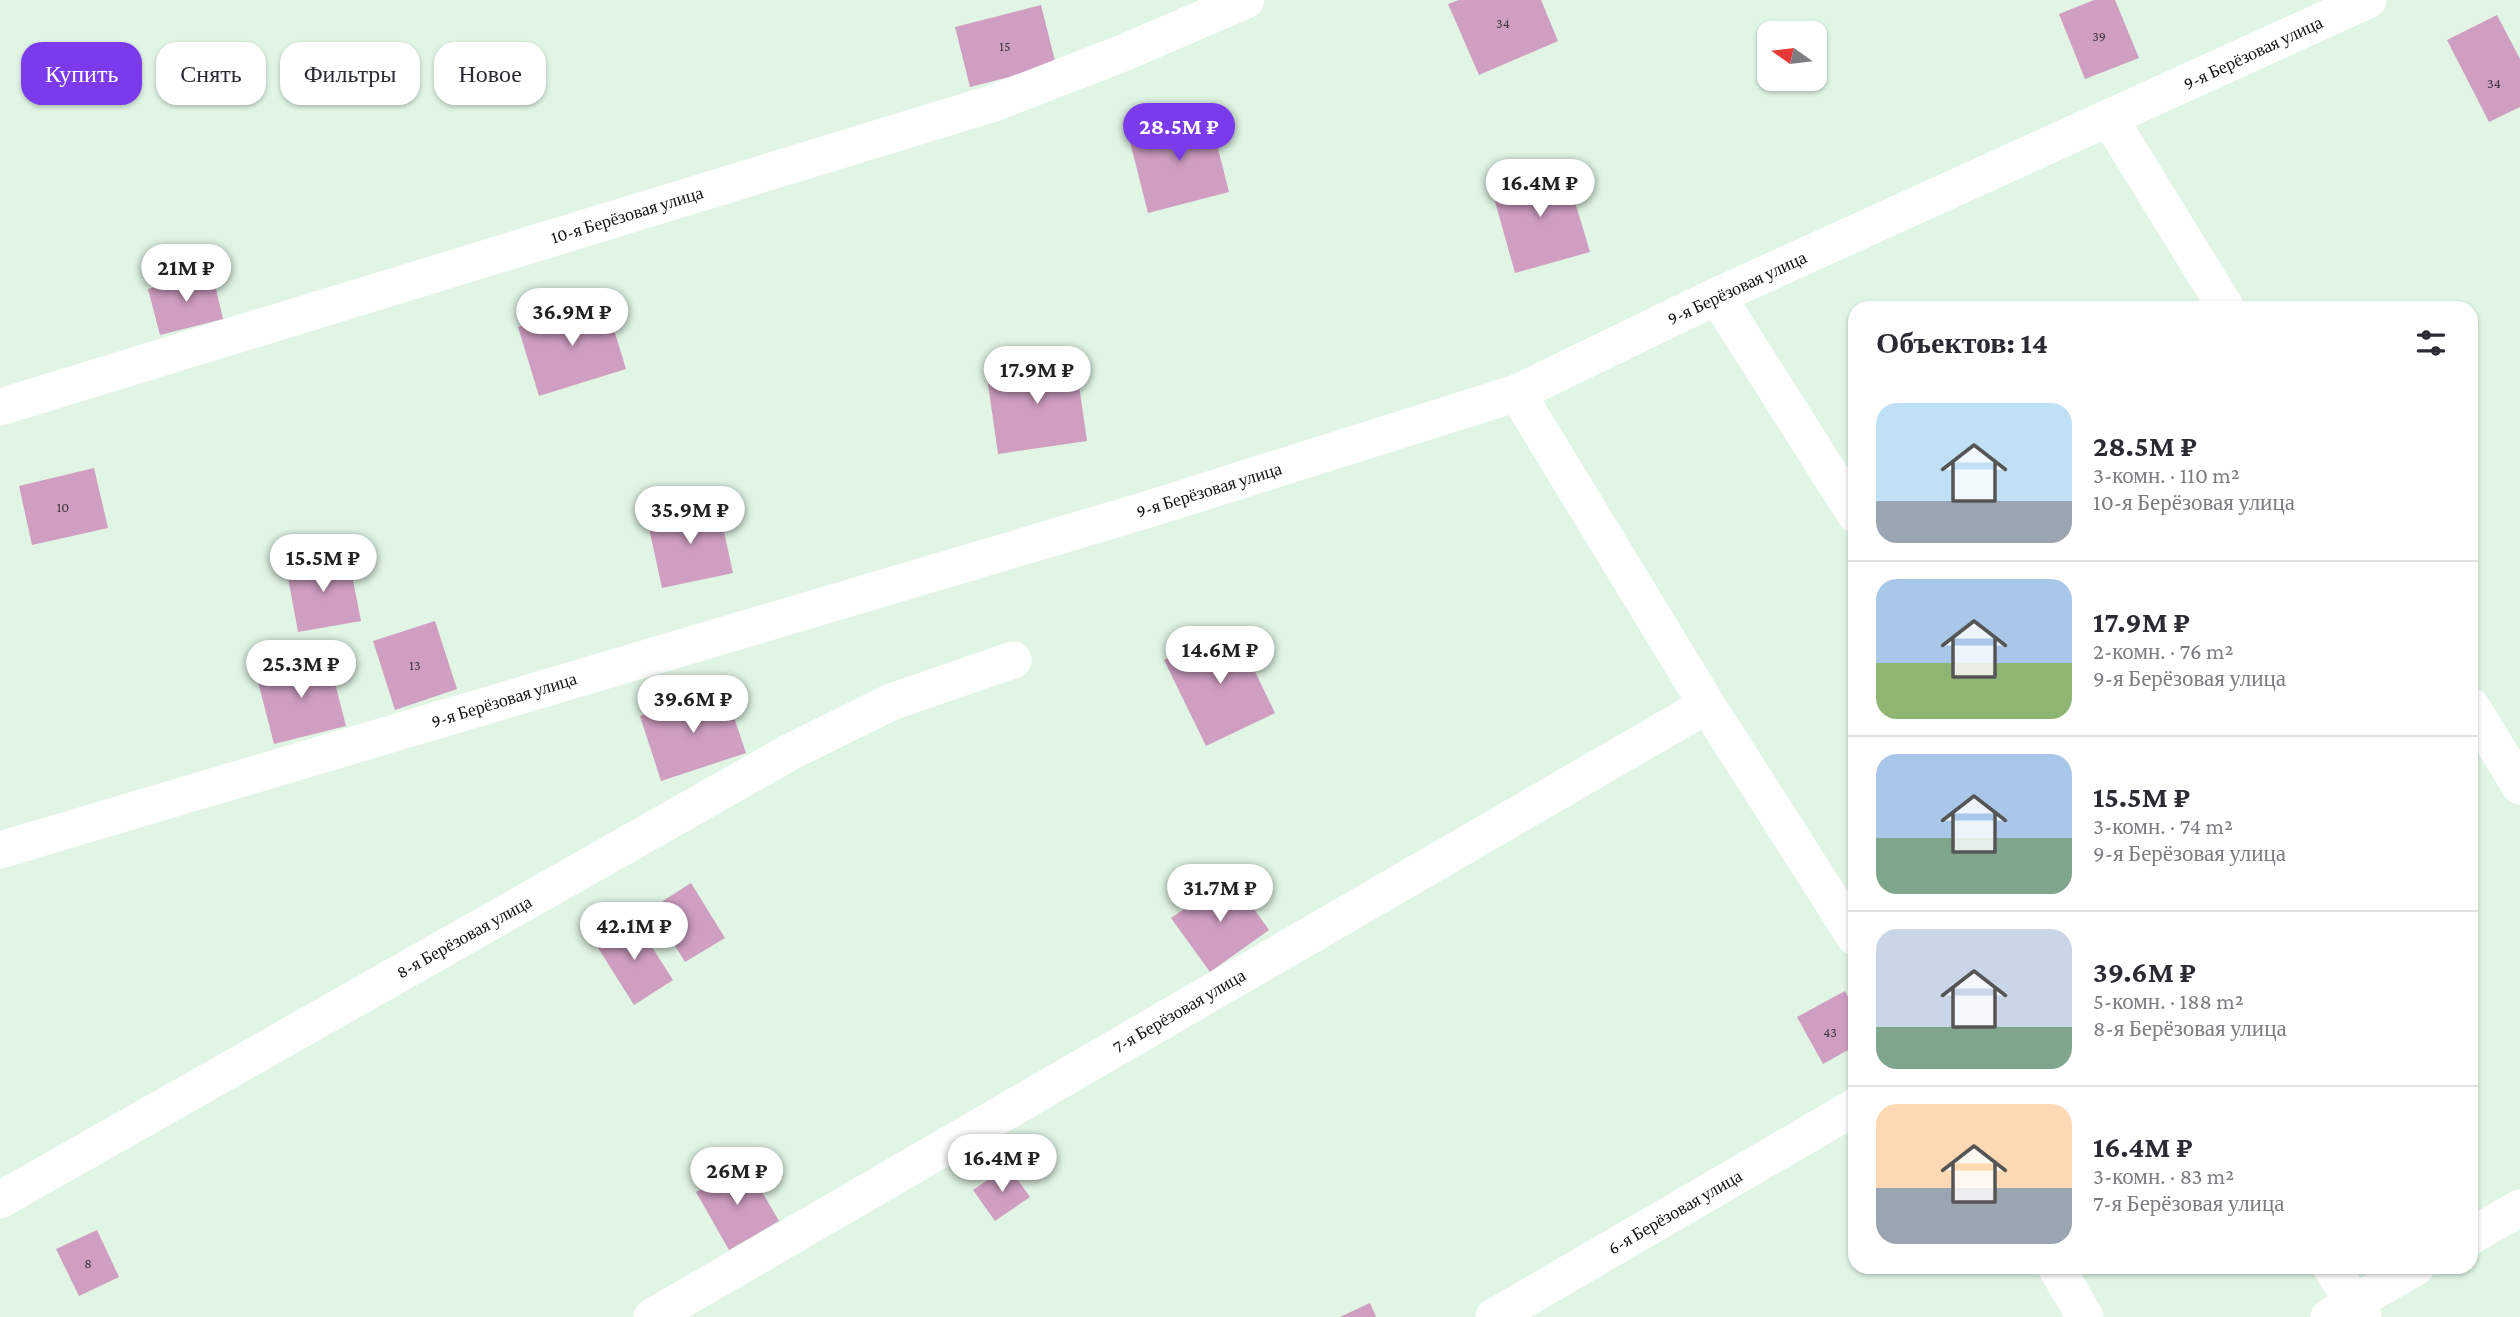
<!DOCTYPE html>
<html lang="ru">
<meta charset="utf-8">
<style>
body{margin:0;font-family:"Crimson Pro",serif;background:#f2f2f3;color:#2b2b33;height:100vh;display:flex;flex-direction:column;font-size:26px;white-space:nowrap}
*{box-sizing:border-box;margin:0}
p{font-size:23px;color:#7c7c81}
.icon{flex:none;width:38px;height:38px;fill:none;stroke:currentColor;stroke-width:2;stroke-linecap:round;stroke-linejoin:round}
.map{position:relative;flex:1;overflow:hidden}
.side{position:absolute;left:1848px;top:301px;width:630px;height:973px;display:flex;flex-direction:column;background:#fff;border-radius:21px;box-shadow:0 2px 5px #0004}
.side>*{flex:none}
.banner{position:absolute;left:21px;top:42px;width:665px;height:63px;display:flex;gap:14px}
.needle{width:46px;rotate:284deg}
.buttons{position:absolute;left:1757px;top:21px;display:grid;gap:14px}
.buttons a{display:grid;place-items:center;width:70px;height:70px;border-radius:14px;background:#fff;box-shadow:0 2px 5px #0004;font-size:35px}
.price{position:absolute;translate:-50% -60px;padding:0 16px;border-radius:24px;background:#fff;color:#222;font-size:23px;line-height:46px;filter:drop-shadow(0 2px 4px #0008)}
.price::after{content:'';position:absolute;left:50%;top:42px;width:21px;height:16px;margin-left:-10px;background:inherit;clip-path:polygon(0 0,100% 0,50% 100%)}
.price.on{background:#7c3aed;color:#fff}
ul{padding:0;list-style:none}
li{display:flex;align-items:center;gap:21px;height:175px;padding:0 28px}
li+li{border-top:2px solid #e1e1e2}
li span{display:grid;place-items:center;flex:none;width:196px;height:140px;border-radius:21px;color:#555}
li>.icon{margin-inline-start:auto}
span .icon{width:84px;height:84px;fill:#fffc;stroke-width:1}
li b{font-size:30px}
h2{display:flex;justify-content:space-between;align-items:center;height:84px;padding:0 28px;font-size:30px}
.pill{padding:0 24px;border-radius:21px;background:#fff;box-shadow:0 2px 5px #0004;font-size:24px;line-height:63px}
.pill.on{background:#7c3aed;color:#fff}
.map>svg:first-child{display:block}
.building{fill:#d09ec1}
.lines{fill:none;stroke-linecap:round;stroke-linejoin:round}
.street{stroke:#fff;stroke-width:37}
.labels{text-anchor:middle;stroke-width:6;stroke-linejoin:round;paint-order:stroke}
.number-label{font-size:14px;fill:#3e383c}
.street-label{font-size:18px;fill:#0e1610;stroke:#fff}
</style>
<div class="map">
<svg width="2520" height="1317" viewBox="0 0 2520 1317">
<rect width="100%" height="100%" fill="#e0f5e4"/>
<g class="building">
<path d="M1459,0H1541L1558,41L1479,75L1448,4Z"/>
<path d="M2094,0H2115L2139,58L2085,79L2059,14Z"/>
<path d="M1041,5L1056,65L970,87L955,27Z"/>
<path d="M2497,15L2520,59V107L2489,122L2447,40Z"/>
<path d="M1209,113L1229,192L1148,213L1128,134Z"/>
<path d="M1564,165L1590,252L1515,273L1491,187Z"/>
<path d="M212,272L223,319L160,335L148,289Z"/>
<path d="M605,300L626,369L539,396L518,327Z"/>
<path d="M1075,357L1087,441L998,454L986,370Z"/>
<path d="M94,468L108,528L32,545L19,486Z"/>
<path d="M718,504L733,573L662,588L647,519Z"/>
<path d="M348,555L361,621L298,632L286,567Z"/>
<path d="M435,621L457,689L395,710L373,641Z"/>
<path d="M1233,626L1275,713L1206,746L1164,660Z"/>
<path d="M328,656L346,726L274,744L256,674Z"/>
<path d="M724,688L746,753L661,781L640,716Z"/>
<path d="M1231,877L1269,930L1210,972L1171,918Z"/>
<path d="M691,883L725,938L685,962L652,908Z"/>
<path d="M634,919L673,980L634,1005L595,943Z"/>
<path d="M1845,991L1855,1010V1046L1823,1064L1797,1017Z"/>
<path d="M746,1164L779,1221L729,1250L696,1192Z"/>
<path d="M1008,1166L1030,1197L995,1221L973,1190Z"/>
<path d="M97,1230L119,1277L79,1296L56,1249Z"/>
<path d="M1370,1303L1376,1317H1340Z"/>
</g>
<g class="lines">
<g class="street">
<path d="M2109,118L2226,308"/>
<path d="M1717,296L1855,514"/>
<path d="M1517,393L1707,705L1855,937"/>
<path d="M0,407L994,103L1123,53L1246,0"/>
<path d="M2471,706L2520,786"/>
<path d="M0,850L1146,510L1517,393L1717,296L2368,0"/>
<path d="M0,1200L790,752L891,702L1013,660"/>
<path d="M2471,1236L2520,1208"/>
<path d="M2056,1267L2085,1317"/>
<path d="M2331,1267L2363,1317"/>
<path d="M652,1317L1707,705"/>
<path d="M1494,1317L1855,1107"/>
<path d="M2329,1317L2416,1267"/>
</g>
</g>
<g class="labels">
<g class="number-label">
<text x="1503" y="28">34</text>
<text x="2099" y="41">39</text>
<text x="1005" y="51">15</text>
<text x="2494" y="88">34</text>
<text x="63" y="512">10</text>
<text x="415" y="670">13</text>
<text x="1830" y="1037">43</text>
<text x="88" y="1268">8</text>
</g>
<g class="street-label">
<text transform="translate(2253 53) rotate(-25)" y="6">9-я Берёзовая улица</text>
<text transform="translate(627 215) rotate(-17)" y="6">10-я Берёзовая улица</text>
<text transform="translate(1737 288) rotate(-25)" y="6">9-я Берёзовая улица</text>
<text transform="translate(1209 490) rotate(-17)" y="6">9-я Берёзовая улица</text>
<text transform="translate(504 700) rotate(-17)" y="6">9-я Берёзовая улица</text>
<text transform="translate(464 937) rotate(-29)" y="6">8-я Берёзовая улица</text>
<text transform="translate(1179 1011) rotate(-30)" y="6">7-я Берёзовая улица</text>
<text transform="translate(1675 1212) rotate(-30)" y="6">6-я Берёзовая улица</text>
</g>
</g>
</svg>
<div class="buttons">
<a><svg class="needle" viewBox="-14 -14 28 28"><path d="M0-13l5 13h-10z" fill="#e53935"/><path d="M0 13l5-13h-10z" fill="#7c7c81"/></svg></a>
</div>
<b class="price on" style="left:1179px;top:163px">28.5M ₽</b>
<b class="price" style="left:1540px;top:219px">16.4M ₽</b>
<b class="price" style="left:186px;top:304px">21M ₽</b>
<b class="price" style="left:572px;top:348px">36.9M ₽</b>
<b class="price" style="left:1037px;top:406px">17.9M ₽</b>
<b class="price" style="left:690px;top:546px">35.9M ₽</b>
<b class="price" style="left:323px;top:594px">15.5M ₽</b>
<b class="price" style="left:1220px;top:686px">14.6M ₽</b>
<b class="price" style="left:301px;top:700px">25.3M ₽</b>
<b class="price" style="left:693px;top:735px">39.6M ₽</b>
<b class="price" style="left:1220px;top:924px">31.7M ₽</b>
<b class="price" style="left:634px;top:962px">42.1M ₽</b>
<b class="price" style="left:1002px;top:1194px">16.4M ₽</b>
<b class="price" style="left:737px;top:1207px">26M ₽</b>
<div class="banner">
<a class="pill on">Купить</a>
<a class="pill">Снять</a>
<a class="pill">Фильтры</a>
<a class="pill">Новое</a>
</div>
<section class="side">
<h2>Объектов: 14<svg class="icon" aria-label="filters" viewBox="0 0 24 24"><path d="M4 7h16M4 17h16"/><circle cx="9" cy="7" r="2"/><circle cx="15" cy="17" r="2"/></svg></h2>
<ul>
<li><span style="background:linear-gradient(#bfe0f5 70%,#9aa5b1 0)"><svg class="icon" aria-label="home" viewBox="0 0 24 24"><path d="M3 11l9-7 9 7M6 9v11h12V9"/></svg></span><div><b>28.5M ₽</b><p>3-комн. · 110 m²</p><p>10-я Берёзовая улица</p></div></li>
<li><span style="background:linear-gradient(#a9c7e8 60%,#8fb573 0)"><svg class="icon" aria-label="home" viewBox="0 0 24 24"><path d="M3 11l9-7 9 7M6 9v11h12V9"/></svg></span><div><b>17.9M ₽</b><p>2-комн. · 76 m²</p><p>9-я Берёзовая улица</p></div></li>
<li><span style="background:linear-gradient(#a9c7e8 60%,#7fa58c 0)"><svg class="icon" aria-label="home" viewBox="0 0 24 24"><path d="M3 11l9-7 9 7M6 9v11h12V9"/></svg></span><div><b>15.5M ₽</b><p>3-комн. · 74 m²</p><p>9-я Берёзовая улица</p></div></li>
<li><span style="background:linear-gradient(#c9d6e8 70%,#7fa58c 0)"><svg class="icon" aria-label="home" viewBox="0 0 24 24"><path d="M3 11l9-7 9 7M6 9v11h12V9"/></svg></span><div><b>39.6M ₽</b><p>5-комн. · 188 m²</p><p>8-я Берёзовая улица</p></div></li>
<li><span style="background:linear-gradient(#ffd9b3 60%,#9aa5b1 0)"><svg class="icon" aria-label="home" viewBox="0 0 24 24"><path d="M3 11l9-7 9 7M6 9v11h12V9"/></svg></span><div><b>16.4M ₽</b><p>3-комн. · 83 m²</p><p>7-я Берёзовая улица</p></div></li>
</ul>
</section>
</div>
